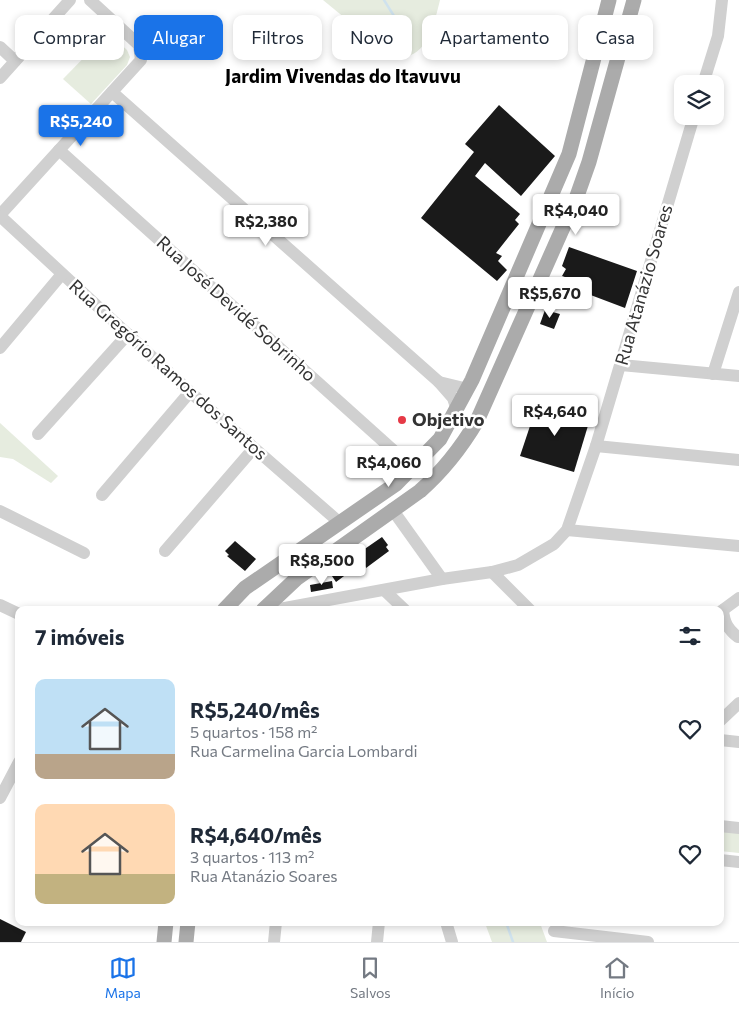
<!DOCTYPE html>
<html lang="pt">
<meta charset="utf-8">
<style>
body{margin:0;font-family:Commissioner,sans-serif;background:#f6f6f7;color:#1f2937;height:100vh;display:flex;flex-direction:column;font-size:19px;white-space:nowrap}
*{box-sizing:border-box;margin:0}
p{font-size:16px;color:#747a83}
.icon{flex:none;width:28px;height:28px;fill:none;stroke:currentColor;stroke-width:2;stroke-linecap:round;stroke-linejoin:round}
.map{position:relative;flex:1;overflow:hidden}
.side{position:absolute;left:15px;top:606px;width:709px;height:320px;display:flex;flex-direction:column;background:#fff;border-radius:10px;box-shadow:0 2px 8px #0003}
.side>*{flex:none}
.top-card{position:absolute;left:15px;top:15px;width:710px;height:45px;display:flex;gap:10px}
.fabs{position:absolute;left:674px;top:75px;display:grid;gap:10px}
.fabs a{display:grid;place-items:center;width:50px;height:50px;border-radius:10px;background:#fff;box-shadow:0 2px 8px #0003;font-size:25px}
.price{position:absolute;translate:-50% -42px;padding:0 11px;border-radius:5px;background:#fff;color:#222;font-size:16px;line-height:32px;filter:drop-shadow(0 1px 2px #0008)}
.price::after{content:'';position:absolute;left:50%;top:30px;width:15px;height:11px;margin-left:-8px;background:inherit;clip-path:polygon(0 0,100% 0,50% 100%)}
.price.selected{background:#1a73e8;color:#fff}
ul{padding:0;list-style:none}
li{display:flex;align-items:center;gap:15px;height:125px;padding:0 20px}
li span{display:grid;place-items:center;flex:none;width:140px;height:100px;border-radius:10px;color:#555}
li>.icon{margin-inline-start:auto}
span .icon{width:60px;height:60px;fill:#fffc;stroke-width:1}
li b{font-size:21px}
h2{display:flex;justify-content:space-between;align-items:center;height:60px;padding:0 20px;font-size:21px}
.chip{padding:0 18px;border-radius:10px;background:#fff;box-shadow:0 2px 8px #0003;font-size:18px;line-height:45px}
.chip.selected{background:#1a73e8;color:#fff}
.tabs{display:flex;justify-content:space-around;align-items:center;height:70px;border-top:1px solid #e0e1e3;background:#fff;font-size:14px;color:#747a83}
.tabs a{display:grid;justify-items:center;gap:2px}
.tabs .selected{color:#1a73e8}
.map>svg:first-child{display:block}
.green{fill:#e6ecdf}
.lines{fill:none;stroke-linecap:round;stroke-linejoin:round}
.stream{stroke:#cfe2ee;stroke-width:2.5}
.building{fill:#1a1a1a}
.minor{stroke:#d0d0d0;stroke-width:12}
.major{stroke:#ababab;stroke-width:15}
.poi-dot{fill:#e63946;stroke:#fff;stroke-width:2}
.labels{text-anchor:middle;stroke-width:5;stroke-linejoin:round;paint-order:stroke}
.street-label{font-size:18px;fill:#333;stroke:#fff}
.poi-label{font-size:18px;font-weight:bold;fill:#333;stroke:#fff;text-anchor:start}
.neighbourhood-label{font-size:19px;font-weight:bold;fill:#000;stroke:#fff}
</style>
<div class="map">
<svg width="739" height="942" viewBox="0 0 739 942">
<rect width="100%" height="100%" fill="#fff"/>
<g class="green">
<path d="M323,0H440C434,24 426,66 390,55Z"/>
<path d="M108,33L127,50L130,57L127,65L91,104L63,79Z"/>
<path d="M0,423L58,476L51,483L13,459L0,457Z"/>
<path d="M720,830L739,832V853L720,851Z"/>
<path d="M485,923H540L547,942H492Z"/>
</g>
<g class="lines">
<g class="stream">
<path d="M384,0L394,16"/>
<path d="M506,922L513,942"/>
</g>
</g>
<g class="building">
<path d="M499,105L555,156L521,196L485,163L475,176L520,214L515,220L519,224L496,253L502,256L498,261L507,270L497,281L421,218L474,152L465,144Z"/>
<path d="M569,247L637,271L625,308L588,294L590,286L562,276L566,269L562,266Z"/>
<path d="M545,310L560,314L554,329L540,324Z"/>
<path d="M538,402L590,419L574,472L520,456Z"/>
<path d="M382,537L388,545L386,547L389,551L366,568L363,562L336,582L330,573Z"/>
<path d="M235,541L256,559L245,571L227,556L229,555L225,551Z"/>
<path d="M332,581L333,588L311,592L310,585Z"/>
<path d="M0,919L26,932L21,942H0Z"/>
</g>
<g class="lines">
<g class="minor">
<path d="M0,47L15,61"/>
<path d="M0,78L70,0"/>
<path d="M703,84L718,36L722,0"/>
<path d="M112,92L439,382L453,398L457,410"/>
<path d="M59,150L413,468"/>
<path d="M0,215L141,60L139,45L90,0"/>
<path d="M0,216L190,392L339,522"/>
<path d="M0,348L62,274"/>
<path d="M621,365L739,376"/>
<path d="M713,374L739,292"/>
<path d="M439,382L468,389"/>
<path d="M38,434L128,334"/>
<path d="M596,446L739,460"/>
<path d="M102,495L190,392"/>
<path d="M392,509L442,579"/>
<path d="M0,511L84,553"/>
<path d="M567,530L739,546"/>
<path d="M165,551L254,448"/>
<path d="M492,572L530,610"/>
<path d="M384,590L405,610"/>
<path d="M0,605L19,614"/>
<path d="M274,610L442,579L492,572L518,565L554,544L567,530L596,446L694,116"/>
<path d="M723,610C724,622 728,630 738,637"/>
<path d="M720,612L739,598"/>
<path d="M720,721L739,703"/>
<path d="M720,740L739,742"/>
<path d="M0,798L19,762"/>
<path d="M720,826L739,828"/>
<path d="M720,860L739,862"/>
<path d="M446,922L452,942"/>
<path d="M554,931L648,942"/>
<path d="M274,942L276,922"/>
<path d="M377,942L379,922"/>
</g>
<g class="major">
<path d="M224,610L245,588L396,484L440,439L472,380L569,154L609,0"/>
<path d="M263,610L296,579L420,491C444,470 461,448 477,421L577,196L589,162L634,0"/>
<path d="M164,942L166,922"/>
<path d="M186,942L188,922"/>
</g>
</g>
<circle class="poi-dot" cx="402" cy="420" r="5"/>
<g class="labels">
<g class="street-label">
<text transform="translate(644 285) rotate(-74)" y="6">Rua Atanázio Soares</text>
<text transform="translate(236 309) rotate(42)" y="6">Rua José Devidé Sobrinho</text>
<text transform="translate(168 370) rotate(42)" y="6">Rua Gregório Ramos dos Santos</text>
</g>
<g class="poi-label">
<text x="412" y="426">Objetivo</text>
</g>
<g class="neighbourhood-label">
<text x="343" y="83">Jardim Vivendas do Itavuvu</text>
</g>
</g>
</svg>
<div class="fabs">
<a><svg class="icon" aria-label="layers" viewBox="0 0 24 24"><path d="M12 4l9 5-9 5-9-5zM3 14l9 5 9-5"/></svg></a>
</div>
<b class="price selected" style="left:81px;top:147px">R$5,240</b>
<b class="price" style="left:576px;top:236px">R$4,040</b>
<b class="price" style="left:266px;top:247px">R$2,380</b>
<b class="price" style="left:550px;top:319px">R$5,670</b>
<b class="price" style="left:555px;top:437px">R$4,640</b>
<b class="price" style="left:389px;top:488px">R$4,060</b>
<b class="price" style="left:322px;top:586px">R$8,500</b>
<div class="top-card">
<a class="chip">Comprar</a>
<a class="chip selected">Alugar</a>
<a class="chip">Filtros</a>
<a class="chip">Novo</a>
<a class="chip">Apartamento</a>
<a class="chip">Casa</a>
</div>
<section class="side">
<h2>7 imóveis<svg class="icon" aria-label="filters" viewBox="0 0 24 24"><path d="M4 7h16M4 17h16"/><circle cx="9" cy="7" r="2"/><circle cx="15" cy="17" r="2"/></svg></h2>
<ul>
<li><span style="background:linear-gradient(#bfe0f5 75%,#b9a48a 0)"><svg class="icon" aria-label="home" viewBox="0 0 24 24"><path d="M3 11l9-7 9 7M6 9v11h12V9"/></svg></span><div><b>R$5,240/mês</b><p>5 quartos · 158 m²</p><p>Rua Carmelina Garcia Lombardi</p></div><svg class="icon" aria-label="heart" viewBox="0 0 24 24"><path d="M12 20l-8-8c-3-5 5-10 8-4 3-6 11-1 8 4z"/></svg></li>
<li><span style="background:linear-gradient(#ffd9b3 70%,#c2b280 0)"><svg class="icon" aria-label="home" viewBox="0 0 24 24"><path d="M3 11l9-7 9 7M6 9v11h12V9"/></svg></span><div><b>R$4,640/mês</b><p>3 quartos · 113 m²</p><p>Rua Atanázio Soares</p></div><svg class="icon" aria-label="heart" viewBox="0 0 24 24"><path d="M12 20l-8-8c-3-5 5-10 8-4 3-6 11-1 8 4z"/></svg></li>
</ul>
</section>
</div>
<nav class="tabs">
<a class="selected"><svg class="icon" aria-label="map" viewBox="0 0 24 24"><path d="M3 6l6-2 6 2 6-2v14l-6 2-6-2-6 2zM9 4v14M15 6v14"/></svg>Mapa</a>
<a><svg class="icon" aria-label="saved" viewBox="0 0 24 24"><path d="M7 4h10v16l-5-4-5 4z"/></svg>Salvos</a>
<a><svg class="icon" aria-label="home" viewBox="0 0 24 24"><path d="M3 11l9-7 9 7M6 9v11h12V9"/></svg>Início</a>
</nav>
